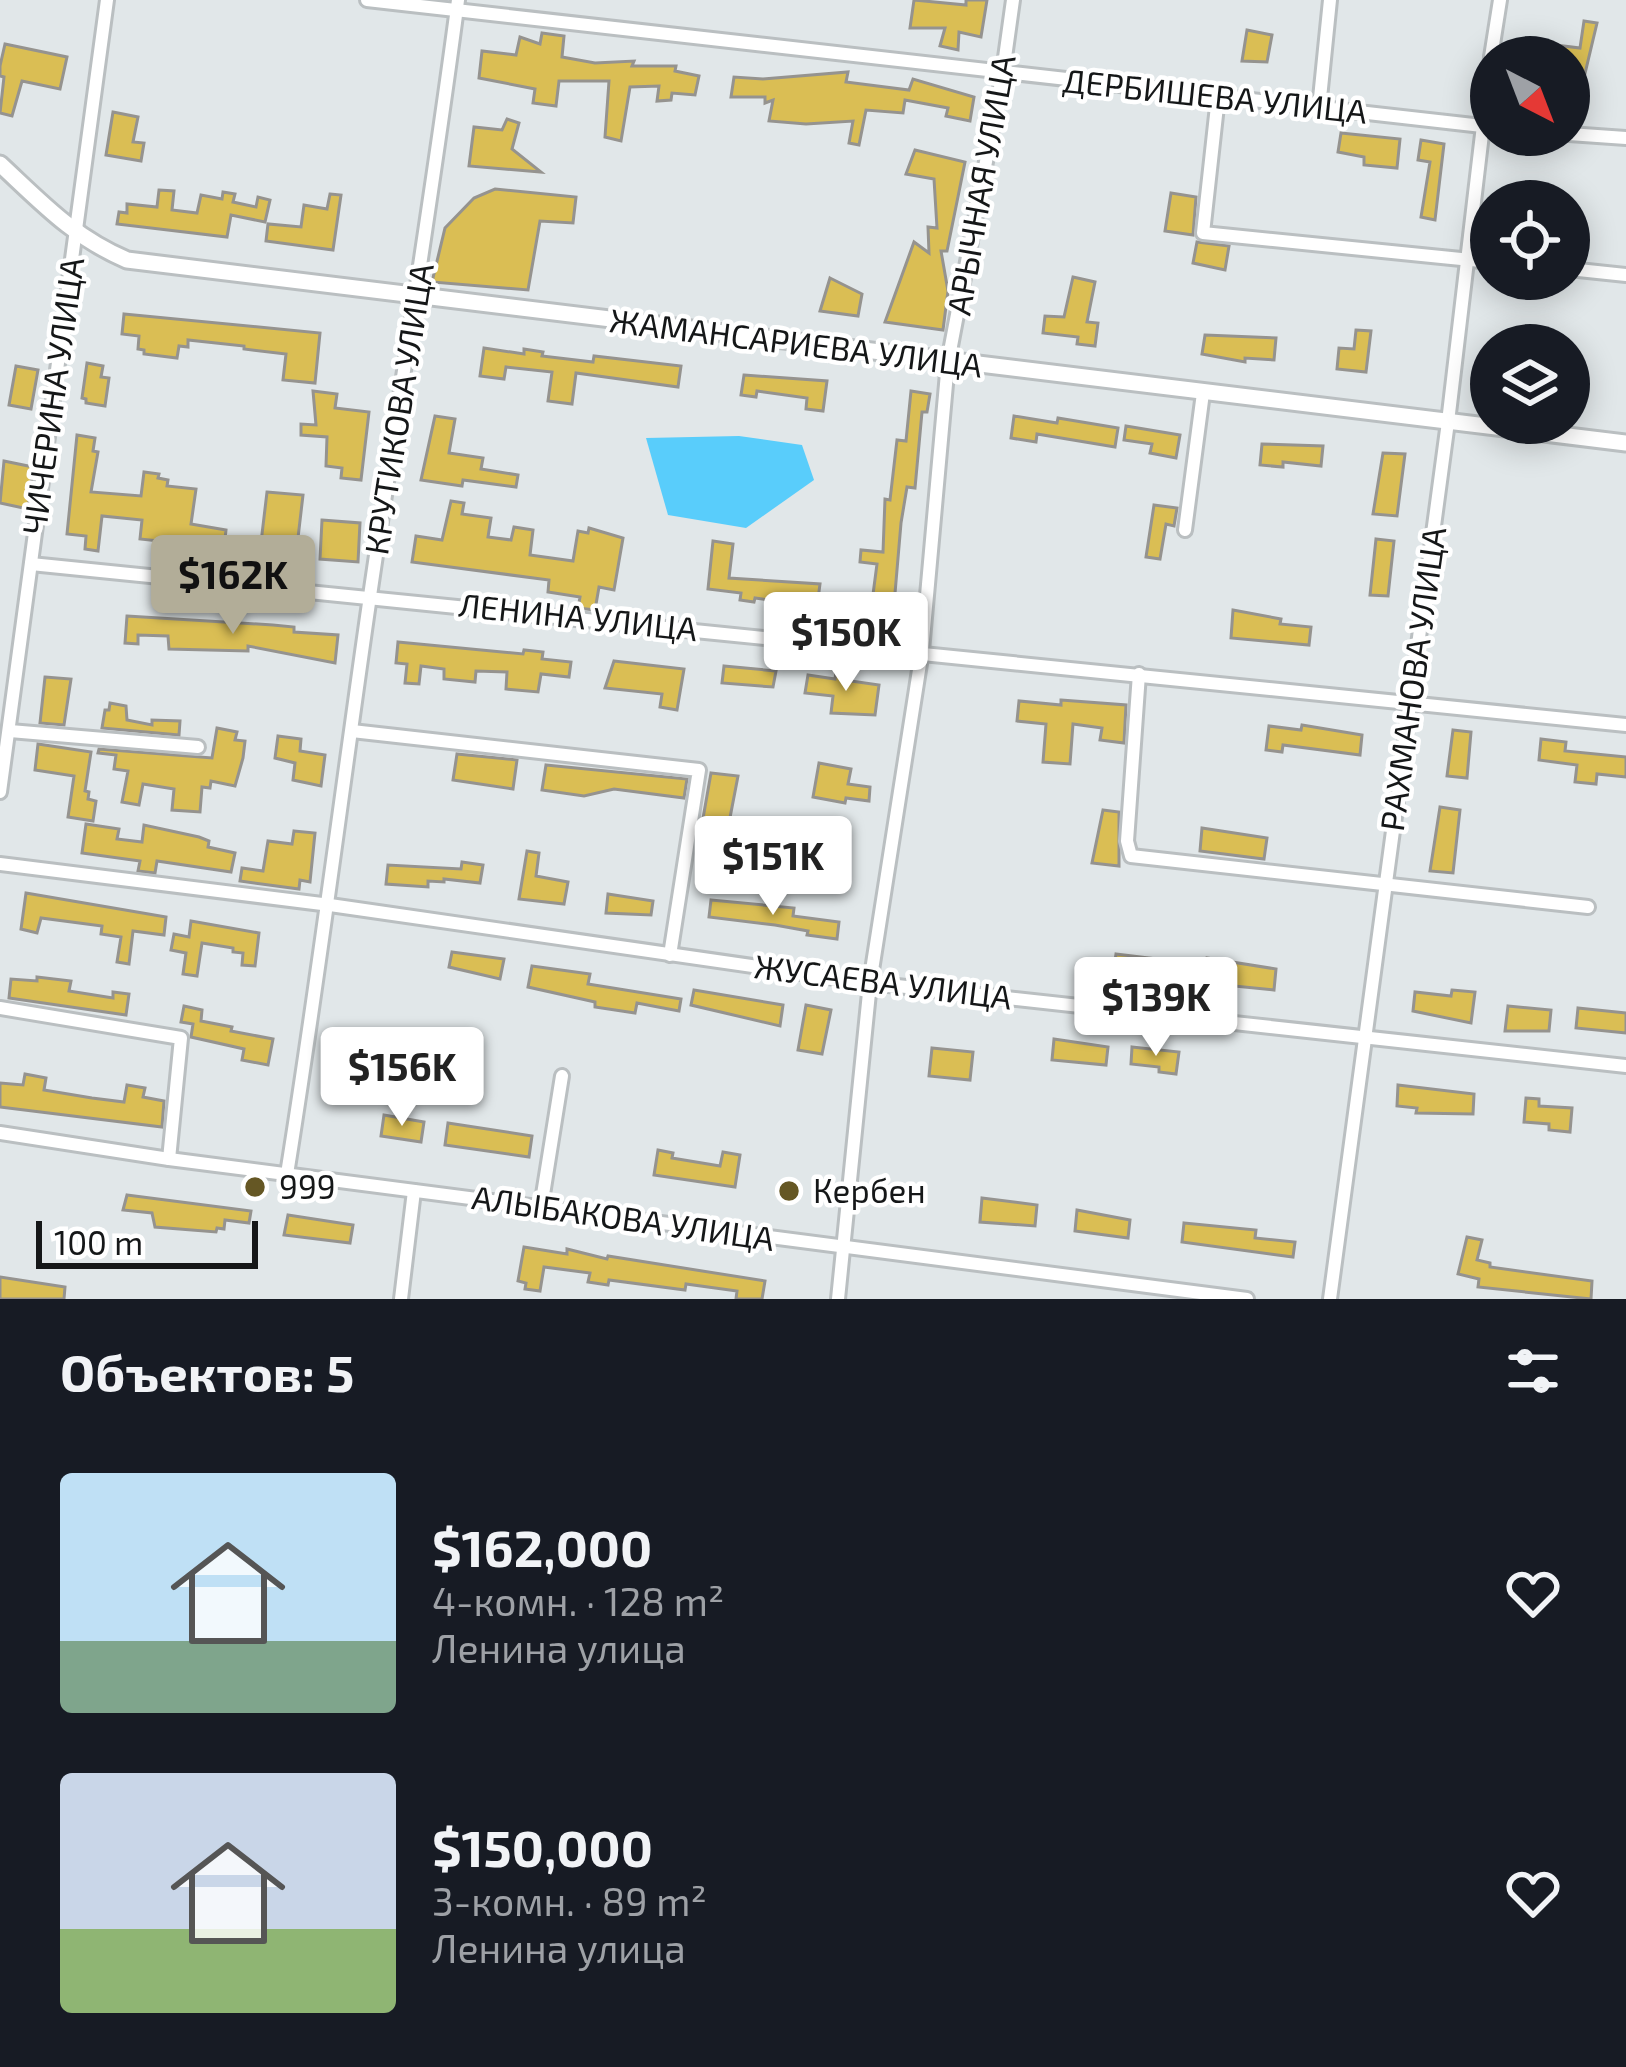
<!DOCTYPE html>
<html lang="ru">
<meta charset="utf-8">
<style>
body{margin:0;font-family:"Exo 2",sans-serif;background:#242831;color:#f1f3f6;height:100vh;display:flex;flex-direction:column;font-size:45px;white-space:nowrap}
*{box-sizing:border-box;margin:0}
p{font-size:39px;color:#9ea1a6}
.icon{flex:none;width:66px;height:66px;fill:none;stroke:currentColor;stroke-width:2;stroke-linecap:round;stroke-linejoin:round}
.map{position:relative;height:1299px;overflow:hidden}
.sheet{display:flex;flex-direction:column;background:#171b24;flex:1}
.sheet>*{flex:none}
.needle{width:78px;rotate:138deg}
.tools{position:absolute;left:1470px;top:36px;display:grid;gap:24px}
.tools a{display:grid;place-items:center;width:120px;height:120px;border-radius:50%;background:#171b24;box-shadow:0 6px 30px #0003;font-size:60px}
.scale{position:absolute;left:36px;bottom:30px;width:222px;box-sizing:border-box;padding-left:12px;border:6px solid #151718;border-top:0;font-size:33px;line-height:42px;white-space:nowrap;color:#151718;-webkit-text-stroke:9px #fff;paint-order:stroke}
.price{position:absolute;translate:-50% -102px;padding:0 27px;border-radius:12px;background:#fff;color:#222;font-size:39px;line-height:78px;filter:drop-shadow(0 3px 6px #0008)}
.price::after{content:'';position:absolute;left:50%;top:72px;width:36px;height:27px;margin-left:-18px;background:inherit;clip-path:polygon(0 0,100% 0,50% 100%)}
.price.active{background:#b2ad98;color:#111}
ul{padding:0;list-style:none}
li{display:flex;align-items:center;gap:36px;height:300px;padding:0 60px}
li span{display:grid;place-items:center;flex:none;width:336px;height:240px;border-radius:12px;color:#555}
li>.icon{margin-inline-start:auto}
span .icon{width:144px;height:144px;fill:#fffc;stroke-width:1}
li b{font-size:51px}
h2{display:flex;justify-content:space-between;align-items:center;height:144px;padding:0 60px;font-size:51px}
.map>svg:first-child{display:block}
.green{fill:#59cdfb}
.building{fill:#dabe54;stroke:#95938f;stroke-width:3}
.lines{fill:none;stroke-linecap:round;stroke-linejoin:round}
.minor-casing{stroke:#babfc1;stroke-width:18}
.tertiary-casing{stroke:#babfc1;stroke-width:21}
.minor{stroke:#fff;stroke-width:12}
.tertiary{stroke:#fff;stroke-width:15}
.poi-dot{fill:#655724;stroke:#fff;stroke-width:4.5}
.labels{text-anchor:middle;stroke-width:9;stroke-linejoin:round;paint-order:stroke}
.street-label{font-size:33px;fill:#151718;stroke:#fff}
.poi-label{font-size:33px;fill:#151718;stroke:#fff;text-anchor:start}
</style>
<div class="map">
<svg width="1626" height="1299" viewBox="0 0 1626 1299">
<rect width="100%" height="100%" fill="#e1e7e9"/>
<path class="green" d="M739,436L802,445L814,480L746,528L668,515L646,438Z"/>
<g class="building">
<path d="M914,0L966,5V0H987L981,37L959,32L958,50L940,46L945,28H910Z"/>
<path d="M1584,21L1597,23L1582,86L1569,84V57H1545L1547,44L1580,48Z"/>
<path d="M1247,30L1272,35L1267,62L1242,61Z"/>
<path d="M542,33L564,36L562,57L595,63L634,61L632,66H676L675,71L699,76L695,95L672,93L671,100L657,101L659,86L630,87L621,141L605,137L609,81H559L556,106L533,103L535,89L479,78L482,51L516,55L520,37L540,44Z"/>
<path d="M5,44L67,57L60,89L22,81L12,116L0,113L4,77L0,76V66Z"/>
<path d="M848,72L846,82L909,90L913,79L974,97L970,121L946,116L948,108L905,100L903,113L866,110L859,145L849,143L853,121L806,124L769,121L773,100L765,103V97H731L734,77L763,79Z"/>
<path d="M113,112L138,117L133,142L144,143L141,161L106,155Z"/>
<path d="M507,119L519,123L512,149L541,172L469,166L474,127L502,130Z"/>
<path d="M1341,133L1400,139L1397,168L1364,165V157L1338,152Z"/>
<path d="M1421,140L1444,144L1435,220L1421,217L1430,162L1418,160Z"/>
<path d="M915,150L965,162L947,251H941L948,291L943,330L885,322L914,242L929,253L928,227L937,228L934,179L906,174Z"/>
<path d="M495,189L576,197L573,223L540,221L528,290L432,282L445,228L474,198Z"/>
<path d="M159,190L174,191L172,210L197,213L201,195L222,199L223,192L235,194L233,202L256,207L258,197L270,200L265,222L231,215L227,237L117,224L119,212L127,213V204L157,207Z"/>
<path d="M1171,193L1196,197L1193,235L1165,231Z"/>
<path d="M330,194L341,195L333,250L266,241L268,224L301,227L304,205L327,209Z"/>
<path d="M1197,242L1229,246L1225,270L1193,263Z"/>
<path d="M1073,277L1095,282L1087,322L1098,323L1095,346L1077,344L1078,337L1043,333L1045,316L1064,317Z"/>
<path d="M830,278L862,294L858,316L820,311Z"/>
<path d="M124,314L320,333L315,383L283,380L286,354L244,349V346L188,340V347L179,346L177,358L144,354V350L138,349L139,336L122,334Z"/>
<path d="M1356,330L1371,331L1366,372L1337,369L1339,348L1354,349Z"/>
<path d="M1205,335L1276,338L1274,360L1245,358V362L1202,354Z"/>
<path d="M484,348L524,354V349L543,352L542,356L593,362L594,356L681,366L678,387L576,373L572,404L548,401L552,372L506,367L504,379L480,376Z"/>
<path d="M87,363L103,366L101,377L109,378L105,406L86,403V399L82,398Z"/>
<path d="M16,366L38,370L31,409L9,405Z"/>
<path d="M744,375L827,381L823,411L806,409L807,398L757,391L756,397L741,395Z"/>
<path d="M313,391L337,394L335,408L369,412L361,480L341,478L342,468L326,466L327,437L301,435V424L316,425Z"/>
<path d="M911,391L930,394L927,412H922L915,488L907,487L901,523L894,605L872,602L877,564L860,562L861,550L883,552L885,499L890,500L897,440L906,441Z"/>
<path d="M435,416L455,419L449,453L483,458L481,469L518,475L516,487L463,480L462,486L421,480Z"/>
<path d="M1014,416L1057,423L1058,418L1118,428L1115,447L1037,434L1036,442L1011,438Z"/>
<path d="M1126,426L1180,435L1176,458L1150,453L1152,444L1124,440Z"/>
<path d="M77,435L95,438L93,451L98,452L91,492L141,496L144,472L159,474L158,478L168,480L167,486L196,489L191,524L226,530L224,548L140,539L142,520L102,516L98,551L85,549L86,536L67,534Z"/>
<path d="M1262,444L1323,446L1321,466L1283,462V467L1260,465Z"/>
<path d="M1383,453L1405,454L1397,516L1373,514Z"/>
<path d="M4,461L33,467L28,509L0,503Z"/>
<path d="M267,492L303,495L296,555L260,551Z"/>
<path d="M451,501L464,503L462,514L491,518L488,537L511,540L514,527L533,530L530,555L573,561L578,531L588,533L589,528L623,538L614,590L599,587L595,610L578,608L580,597L548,592L549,580L412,562L416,536L442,540Z"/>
<path d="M1154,505L1177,508L1174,526L1166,524L1160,559L1146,557Z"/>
<path d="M322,520L360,523L358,562L320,559Z"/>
<path d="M1376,539L1394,541L1388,596L1370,595Z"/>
<path d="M713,541L733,544L729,578L820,584L817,607L755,598L754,602L740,600L741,593L708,589Z"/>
<path d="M1233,610L1281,619L1280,624L1311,627L1309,645L1231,638Z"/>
<path d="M127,616L273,625L294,627V632L338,635L335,663L248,646V651L169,649L168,636L138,635V644L125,643Z"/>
<path d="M398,642L523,654L524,650L543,652L542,659L571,662L569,677L541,674L538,692L506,689L507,672L476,671L475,682L444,679V669L421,666L419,684L405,683L407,664L396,663Z"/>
<path d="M614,661L684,669L677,710L660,707L662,694L605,688Z"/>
<path d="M724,666L776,671L773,687L722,683Z"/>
<path d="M836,672L852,674L851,681L879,685L875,715L831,713L833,696L805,693L808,675L835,679Z"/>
<path d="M45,677L71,679L64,725L40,723Z"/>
<path d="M1061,700L1126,705L1124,743L1100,740L1102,728L1073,724L1070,764L1043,762L1046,724L1017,721L1019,701L1061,705Z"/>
<path d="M110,703L126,706L127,720L152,725V720L180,721L179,735L102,728L105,710H109Z"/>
<path d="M1302,725L1362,735L1360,755L1283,745L1282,752L1266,750L1269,726L1301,730Z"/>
<path d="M217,728L237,732L235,740L245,741L243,758L235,786L211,781L210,788L202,787L200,812L172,810L174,789L143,784L139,805L122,802L128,771L114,769L116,755L98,753L99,749L212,758Z"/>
<path d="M1453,730L1471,732L1467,778L1447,776Z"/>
<path d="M278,736L301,739L300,751L325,755L321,786L293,780L295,763L275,758Z"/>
<path d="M1541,739L1566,742L1565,751L1626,757V777L1597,774L1596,784L1575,782L1577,765L1539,760Z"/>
<path d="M38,744L91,752L85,791L89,792L88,799L96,801L93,821L68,817L74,776L35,770Z"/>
<path d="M457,754L517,760L513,789L453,780Z"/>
<path d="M819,763L851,769L848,784L870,787L869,801L846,798L845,803L813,797Z"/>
<path d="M546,765L687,779L684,798L614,789L584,796L542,790Z"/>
<path d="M711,773L738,776L728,828L702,824Z"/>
<path d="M1440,807L1460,810L1453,873L1430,871Z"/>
<path d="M1103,810L1119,812V866L1092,863Z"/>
<path d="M86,824L119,829L117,839L142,842L144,825L199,837L209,841L208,847L235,853L231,872L157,861L155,873L138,871L140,861L82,853Z"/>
<path d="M1202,828L1267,838L1264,859L1200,851Z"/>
<path d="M294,831L315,833L310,882L300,880L299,889L240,881L242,868L263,871L268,841L292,844Z"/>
<path d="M527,851L539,853L536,876L568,882L564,904L519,899Z"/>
<path d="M462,862L483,865L480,883L444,879V882L428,881V887L386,884L388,865L461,869Z"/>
<path d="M26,893L166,917L164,935L133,931L129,964L117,962L121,937L101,934L102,926L41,918L37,933L21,929Z"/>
<path d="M608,894L653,901L651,915L606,913Z"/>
<path d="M711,900L794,908L793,916L839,922L837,939L807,935L808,931L775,925L709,917Z"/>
<path d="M191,921L259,933L255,966L242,965L243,953L233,952V948L202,943L197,976L183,974L186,953L171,950L174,934L189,937Z"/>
<path d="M452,952L504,959L500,979L449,967Z"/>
<path d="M1116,954L1206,965L1207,958L1276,969L1274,990L1113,974Z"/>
<path d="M532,966L590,974L588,984L681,999L679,1011L637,1003L635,1013L595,1007V1002L528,987Z"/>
<path d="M37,977L71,981L69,991L113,998V992L129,994L126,1015L9,998L11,979L37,981Z"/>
<path d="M694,990L783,1005L780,1026L691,1005Z"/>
<path d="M1452,990L1475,992L1471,1023L1413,1011L1415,992L1451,996Z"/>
<path d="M806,1005L831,1010L822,1054L798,1050Z"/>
<path d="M184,1006L202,1010L201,1021L232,1027L231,1031L273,1039L268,1065L242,1060L244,1049L191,1037L193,1024L181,1022Z"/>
<path d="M1508,1006L1551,1010L1549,1031H1505Z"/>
<path d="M1578,1008L1626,1013V1033L1576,1028Z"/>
<path d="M1054,1039L1108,1047L1106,1065L1052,1060Z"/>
<path d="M1132,1047L1179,1052L1176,1074L1159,1072V1067L1131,1064Z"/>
<path d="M932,1048L973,1052L970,1080L929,1076Z"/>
<path d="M25,1074L46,1078L44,1090L92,1098L124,1102L127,1085L145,1088L143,1097L164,1101L162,1127L0,1107V1083L23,1085Z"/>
<path d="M1398,1085L1474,1094L1473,1114L1416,1113L1417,1108L1397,1106Z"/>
<path d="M1526,1098L1539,1099V1106L1572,1108L1570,1132L1549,1130V1124L1524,1122Z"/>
<path d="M384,1115L424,1122L421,1142L381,1136Z"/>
<path d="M448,1123L532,1136L529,1157L445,1145Z"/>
<path d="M658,1150L673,1153L672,1158L720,1166L723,1152L740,1155L735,1187L654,1175Z"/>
<path d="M127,1195L251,1211L249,1223L225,1220L224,1229L217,1228L216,1232L155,1227L152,1213L123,1210Z"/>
<path d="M982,1198L1037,1205L1035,1226L980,1222Z"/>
<path d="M1077,1210L1130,1220L1128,1238L1075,1231Z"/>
<path d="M288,1215L353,1225L350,1243L284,1235Z"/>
<path d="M1184,1223L1256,1230L1255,1238L1295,1242L1293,1257L1182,1242Z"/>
<path d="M1467,1237L1482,1240L1477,1260L1490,1263V1267L1592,1281L1591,1299L1478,1287L1479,1279L1458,1274Z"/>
<path d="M524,1247L567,1254V1249L607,1259L608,1256L765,1281L762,1299H736L737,1291L686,1284L685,1290L609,1280L608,1285L588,1282L590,1273L544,1267L540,1291L525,1289L526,1283L518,1281Z"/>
<path d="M0,1277L65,1287L64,1299H0Z"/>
</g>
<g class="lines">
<defs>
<g id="minor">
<path d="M367,0L1491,127"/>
<path d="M1491,57L1500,0"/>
<path d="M1218,97L1203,233L1491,262"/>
<path d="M1319,108L1330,0"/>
<path d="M1569,134L1626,138"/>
<path d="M1569,269L1626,275"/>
<path d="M1185,530L1203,393"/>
<path d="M31,564L1626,725"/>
<path d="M1139,674L1127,841L1131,856L1588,907"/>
<path d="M10,731L198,747"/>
<path d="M352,731L699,770L670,955"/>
<path d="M0,792L107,0"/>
<path d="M0,864L330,905L870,983L1626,1066"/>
<path d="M0,1008L181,1038L169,1159"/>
<path d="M0,1133L169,1159L1247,1299"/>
<path d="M287,1174C318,982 342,789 370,596C399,397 432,199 458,0"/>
<path d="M541,1207L562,1076"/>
<path d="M401,1299L414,1191"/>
<path d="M838,1299L870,983L922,651L948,362L1003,72L1013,0"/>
<path d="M1330,1299L1448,422L1491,58"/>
</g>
<path id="tertiary" d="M0,164C42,203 73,237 127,260L1626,443"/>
</defs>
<use href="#minor" class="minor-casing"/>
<use href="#tertiary" class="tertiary-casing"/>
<use href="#minor" class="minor"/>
<use href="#tertiary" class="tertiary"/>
</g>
<g class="poi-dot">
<circle cx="255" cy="1187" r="12"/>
<circle cx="789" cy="1191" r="12"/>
</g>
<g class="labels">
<g class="street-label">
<text transform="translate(1215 96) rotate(6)" y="12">ДЕРБИШЕВА УЛИЦА</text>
<text transform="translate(981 185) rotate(-80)" y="12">АРЫЧНАЯ УЛИЦА</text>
<text transform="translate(796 343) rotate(7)" y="12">ЖАМАНСАРИЕВА УЛИЦА</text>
<text transform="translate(53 396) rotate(-82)" y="12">ЧИЧЕРИНА УЛИЦА</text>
<text transform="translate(399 409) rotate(-81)" y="12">КРУТИКОВА УЛИЦА</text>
<text transform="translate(578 617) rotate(6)" y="12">ЛЕНИНА УЛИЦА</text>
<text transform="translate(1413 679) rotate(-82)" y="12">РАХМАНОВА УЛИЦА</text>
<text transform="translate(883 982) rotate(7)" y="12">ЖУСАЕВА УЛИЦА</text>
<text transform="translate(623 1218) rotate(8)" y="12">АЛЫБАКОВА УЛИЦА</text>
</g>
<g class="poi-label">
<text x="279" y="1199">999</text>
<text x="813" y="1203">Кербен</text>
</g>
</g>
</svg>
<div class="tools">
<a><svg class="needle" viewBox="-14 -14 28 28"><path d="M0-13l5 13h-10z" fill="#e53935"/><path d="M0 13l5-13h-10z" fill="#9ea1a6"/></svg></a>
<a><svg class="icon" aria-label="locate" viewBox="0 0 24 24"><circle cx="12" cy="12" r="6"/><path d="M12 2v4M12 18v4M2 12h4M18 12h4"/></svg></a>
<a><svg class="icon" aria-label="layers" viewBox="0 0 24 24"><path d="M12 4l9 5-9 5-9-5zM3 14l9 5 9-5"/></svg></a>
</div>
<div class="scale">100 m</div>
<b class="price active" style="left:233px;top:637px">$162K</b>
<b class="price" style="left:846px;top:694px">$150K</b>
<b class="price" style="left:773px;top:918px">$151K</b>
<b class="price" style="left:1156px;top:1059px">$139K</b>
<b class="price" style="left:402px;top:1129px">$156K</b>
</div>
<section class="sheet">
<h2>Объектов: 5<svg class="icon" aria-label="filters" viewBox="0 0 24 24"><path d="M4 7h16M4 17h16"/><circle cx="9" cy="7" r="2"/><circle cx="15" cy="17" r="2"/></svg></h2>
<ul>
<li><span style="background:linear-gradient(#bfe0f5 70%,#7fa58c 0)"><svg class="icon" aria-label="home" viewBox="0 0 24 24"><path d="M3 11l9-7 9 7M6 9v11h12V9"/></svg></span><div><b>$162,000</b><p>4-комн. · 128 m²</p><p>Ленина улица</p></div><svg class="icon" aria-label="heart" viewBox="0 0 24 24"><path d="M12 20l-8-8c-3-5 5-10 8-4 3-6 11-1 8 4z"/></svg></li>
<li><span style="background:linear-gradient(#c9d6e8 65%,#8fb573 0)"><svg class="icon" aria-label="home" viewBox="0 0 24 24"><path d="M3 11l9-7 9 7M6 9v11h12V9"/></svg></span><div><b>$150,000</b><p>3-комн. · 89 m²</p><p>Ленина улица</p></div><svg class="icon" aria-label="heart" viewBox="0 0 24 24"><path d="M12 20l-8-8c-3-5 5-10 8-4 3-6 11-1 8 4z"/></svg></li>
</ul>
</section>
